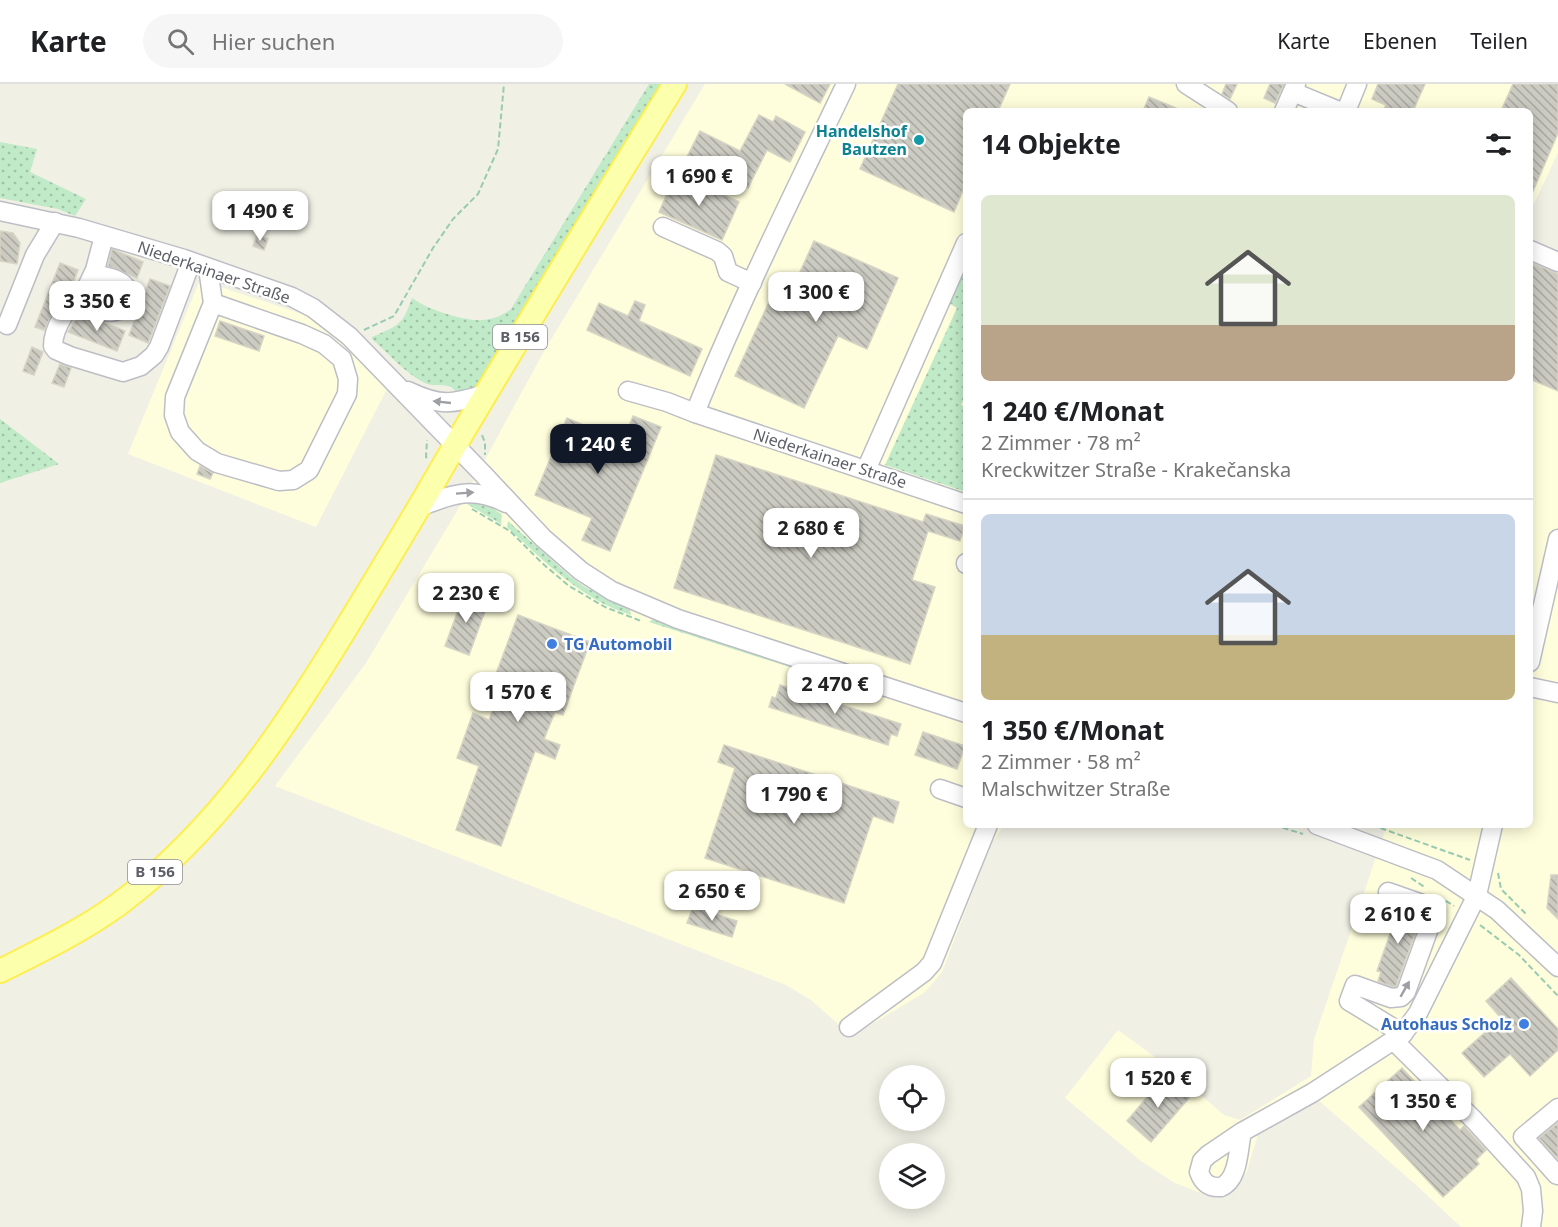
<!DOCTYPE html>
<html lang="de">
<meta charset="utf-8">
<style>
body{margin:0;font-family:"Noto Sans",sans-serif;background:#f6f6f6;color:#202124;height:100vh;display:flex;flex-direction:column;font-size:22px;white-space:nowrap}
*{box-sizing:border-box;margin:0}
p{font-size:20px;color:#757577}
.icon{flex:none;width:33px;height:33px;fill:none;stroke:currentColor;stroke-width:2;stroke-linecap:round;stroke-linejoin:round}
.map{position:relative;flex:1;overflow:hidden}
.sheet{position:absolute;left:963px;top:24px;width:570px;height:720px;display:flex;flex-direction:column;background:#fff;border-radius:9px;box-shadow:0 3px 15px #0003}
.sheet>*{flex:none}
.tools{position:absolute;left:879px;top:981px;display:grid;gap:12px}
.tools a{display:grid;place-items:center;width:66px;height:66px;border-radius:50%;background:#fff;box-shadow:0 3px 15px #0003;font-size:30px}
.price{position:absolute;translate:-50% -51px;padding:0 14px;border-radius:12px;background:#fff;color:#222;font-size:20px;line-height:39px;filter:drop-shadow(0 2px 3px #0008)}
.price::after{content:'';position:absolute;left:50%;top:36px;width:18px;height:14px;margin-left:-9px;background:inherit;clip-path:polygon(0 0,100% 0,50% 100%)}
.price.on{background:#111827;color:#fff}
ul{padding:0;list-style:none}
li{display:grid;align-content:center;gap:12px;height:318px;padding:0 18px}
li+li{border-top:2px solid #e0e0e0}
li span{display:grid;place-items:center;height:186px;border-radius:9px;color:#555}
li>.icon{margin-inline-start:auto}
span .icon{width:108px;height:108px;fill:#fffc;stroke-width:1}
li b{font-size:26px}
h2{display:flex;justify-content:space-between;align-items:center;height:72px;padding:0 18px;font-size:26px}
header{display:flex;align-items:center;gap:36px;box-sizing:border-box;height:84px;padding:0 30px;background:#fff;border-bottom:2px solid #e0e0e0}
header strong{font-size:28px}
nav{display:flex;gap:33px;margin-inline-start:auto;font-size:21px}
.search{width:420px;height:54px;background:#f6f6f6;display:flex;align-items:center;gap:15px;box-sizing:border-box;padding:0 21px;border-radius:33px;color:#757577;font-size:22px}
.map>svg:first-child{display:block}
.commercial{fill:#fffedc}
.grass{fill:url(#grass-dots)}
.building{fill:url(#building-back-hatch);stroke:#d6d4c3;stroke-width:1.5}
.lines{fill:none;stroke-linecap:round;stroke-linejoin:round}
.minor-casing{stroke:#bdbec5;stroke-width:21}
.major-casing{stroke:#fdee52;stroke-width:26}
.path{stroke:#98cbb1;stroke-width:2;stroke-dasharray:6 3;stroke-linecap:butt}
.minor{stroke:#fff;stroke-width:18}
.major{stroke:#fcffac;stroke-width:22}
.oneway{fill:#9e9fa4}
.culture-dot{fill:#0f9aa8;stroke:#fff;stroke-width:2}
.shop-dot{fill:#3f7fe0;stroke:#fff;stroke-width:2}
.labels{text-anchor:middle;stroke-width:5;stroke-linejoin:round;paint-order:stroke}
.shield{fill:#fff;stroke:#8e8f95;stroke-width:1.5}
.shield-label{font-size:15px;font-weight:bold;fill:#5d5f67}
.culture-label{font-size:16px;font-weight:bold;fill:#0d838f;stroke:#fff;text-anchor:end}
.street-label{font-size:16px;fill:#5d5f67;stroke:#fff}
.shop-label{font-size:16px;font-weight:bold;fill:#366cbe;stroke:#fff;text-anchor:start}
</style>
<header>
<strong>Karte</strong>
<div class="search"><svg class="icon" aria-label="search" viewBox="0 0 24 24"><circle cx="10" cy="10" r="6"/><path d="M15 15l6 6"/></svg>Hier suchen</div>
<nav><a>Karte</a><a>Ebenen</a><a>Teilen</a></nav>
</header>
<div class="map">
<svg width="1558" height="1143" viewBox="0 0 1558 1143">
<defs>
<pattern id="grass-dots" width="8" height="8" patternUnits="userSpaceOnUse" patternTransform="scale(1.5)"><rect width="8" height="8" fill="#c0eac8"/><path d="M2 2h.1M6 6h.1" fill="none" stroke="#9fc1a6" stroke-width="1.8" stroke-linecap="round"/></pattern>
<pattern id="building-back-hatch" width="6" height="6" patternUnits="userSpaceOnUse" patternTransform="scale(1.5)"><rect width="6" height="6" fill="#cccbc2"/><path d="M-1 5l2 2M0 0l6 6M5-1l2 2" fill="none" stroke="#a9a8a1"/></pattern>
</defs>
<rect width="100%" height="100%" fill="#f1f0e5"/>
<g class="commercial">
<path d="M705,0H1558V69L1530,128V27H966V741H1004L991,760L942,888L925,908L852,952L811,916L786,901L275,702L366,579L460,422L543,269Z"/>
<path d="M1530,174L1558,186V1143H1461L1415,1100L1317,1015L1258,1050L1247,1087L1238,1103L1224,1109L1203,1110L1173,1098L1141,1077L1065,1014L1118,946L1166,981L1224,1031L1240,1036L1311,992L1314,955L1387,741H1530Z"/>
<path d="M200,196L305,231L334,250L387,305L316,443L128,370Z"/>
</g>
<g class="grass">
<path d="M649,0H667L475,304L457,312C453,295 437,305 425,299C407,291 387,268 372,255V253C399,241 402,242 412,214C423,222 434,226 447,230C470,237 490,241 511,225Z"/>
<path d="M0,58L37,65L30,88L86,115L75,132L58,125L0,114Z"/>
<path d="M966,172V310L961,321L966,323V408L885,381L957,224L947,218Z"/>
<path d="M0,335L59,380L0,399Z"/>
<path d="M466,415C481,418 490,421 502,431L501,440L467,420Z"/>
<path d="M508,437L571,493L585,503L630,526L631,531C581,515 545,478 507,443Z"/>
<path d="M655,534L870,607L867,608L649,538Z"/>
</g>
<g class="building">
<path d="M785,0H830L820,19Z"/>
<path d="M898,0H1010L998,27H966V99L954,128L860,85Z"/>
<path d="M1226,0H1237L1230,15L1222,10Z"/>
<path d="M1270,0H1284L1275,19L1264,14Z"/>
<path d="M1378,0H1425L1413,27H1383L1386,21L1372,15Z"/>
<path d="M1513,0H1558V49L1530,114V27H1501Z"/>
<path d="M1149,13L1183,27H1143Z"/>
<path d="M759,31L773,38L776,32L805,48L790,78L767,66L748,104L687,73L700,47L740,67Z"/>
<path d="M676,90L739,118L722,156L659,128Z"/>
<path d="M0,147L13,149L20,159L17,180L0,177Z"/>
<path d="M257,151L268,155L264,166L253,162Z"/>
<path d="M814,157L898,194L867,265L838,252L804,324L735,292L768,220L782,228Z"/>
<path d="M112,165L143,178L137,194L108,182Z"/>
<path d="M1530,178L1558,190V307L1530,295Z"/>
<path d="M60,179L78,186L70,207L54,226L44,246L35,243Z"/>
<path d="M150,195L170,202L148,259L129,251Z"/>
<path d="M635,217L645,221L639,237L702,265L690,292L587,246L599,219L628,232Z"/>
<path d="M80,229L125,247L117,267L68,248Z"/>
<path d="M220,237L264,252L259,267L215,252Z"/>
<path d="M32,263L43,268L34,291L23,287Z"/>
<path d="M60,280L71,284L64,303L52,299Z"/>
<path d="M633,332L661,343L610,467L582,456L592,434L535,411L567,334L623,358Z"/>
<path d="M716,371L923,438L926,430L965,442L960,457L928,447L912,496L935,503L910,580L674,504Z"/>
<path d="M200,382L213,389L210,395L197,390Z"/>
<path d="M464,510L488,519L469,571L445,562Z"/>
<path d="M518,531L590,558L563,631L555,628L544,655L560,661L555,675L535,667L501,762L456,746L479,682L457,674L473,629L489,636L499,609L490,606Z"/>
<path d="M780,601L901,640L897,652L891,650L888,661L769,623L772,613L776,614Z"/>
<path d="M923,648L965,662L957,685L915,671Z"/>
<path d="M724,661L899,718L893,739L873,732L844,819L705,774L735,684L718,678Z"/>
<path d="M1551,791H1558V835L1547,824Z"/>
<path d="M1390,821L1418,831L1420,836L1396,902L1392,903L1378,897L1381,888L1377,887L1395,836L1386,833Z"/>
<path d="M693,823L737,837L732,853L687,839Z"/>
<path d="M1511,894L1558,945V966L1530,992L1510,970L1484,993L1462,969L1501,934L1486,917Z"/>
<path d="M1402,984L1460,1046L1464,1042L1486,1066L1476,1076L1479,1080L1443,1113L1359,1023Z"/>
<path d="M1164,993L1189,1014L1151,1058L1127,1037Z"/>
<path d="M1558,1039V1075L1539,1054Z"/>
</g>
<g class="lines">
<defs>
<g id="minor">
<path d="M1186,0L1228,27"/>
<path d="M1293,8L1339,27"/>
<path d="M1284,27L1296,0"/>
<path d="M1346,27L1357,0"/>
<path d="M0,127L79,144L184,175L292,213L313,224L349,252L482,389L543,454L581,487L612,507L678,535L966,629"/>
<path d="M663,143L717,167L723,172L728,188L752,199"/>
<path d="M1530,166L1558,178"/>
<path d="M208,184L213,219L175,313L174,331L180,348L197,367L217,379L279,397L293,396L309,386L347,310L348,295L342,275L324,260L302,250L213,219"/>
<path d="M93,190C103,192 117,194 124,201C139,214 119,238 94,223C90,220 86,217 85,212C85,204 92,193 95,186L104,152"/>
<path d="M85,210C69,218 53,244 53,262L56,266L70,272L123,288L141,282L154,271L159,263L191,178"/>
<path d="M7,241L35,171L55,138"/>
<path d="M408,307C441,323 452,320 486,310"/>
<path d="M628,307L667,318L695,329L966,420"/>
<path d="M695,329C740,217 794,109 846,0"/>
<path d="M866,386L966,159"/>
<path d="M419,423C453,410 472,402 506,419"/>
<path d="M966,479V480"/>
<path d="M1530,578L1558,455"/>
<path d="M1530,603L1558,609"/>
<path d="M940,705L966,714"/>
<path d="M1317,741L1437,786L1497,826L1558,883"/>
<path d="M1388,808L1425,821L1428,824L1432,836L1406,908L1401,913L1391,914L1355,901L1349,917L1403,950"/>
<path d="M849,943L924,888L932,879L988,741"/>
<path d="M1393,956L1474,1036L1526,1093L1531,1105L1533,1127L1531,1143"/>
<path d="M1242,1048C1238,1065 1239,1096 1221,1103C1209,1104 1203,1099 1199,1088L1202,1077L1208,1071L1242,1048L1312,1009L1403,950L1418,929L1477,811L1493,741"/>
<path d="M1557,1091L1523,1053L1558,1024"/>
</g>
<path id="major" d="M0,887C40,867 82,847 119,820C220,745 290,637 354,531C387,477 419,424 450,370C524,245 599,123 675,0"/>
</defs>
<use href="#minor" class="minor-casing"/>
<use href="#major" class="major-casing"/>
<g class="path">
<path d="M364,246L394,232L433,164L453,135L478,110L498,65L504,0"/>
<path d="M482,351L485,359V371"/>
<path d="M427,374L426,373L427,356"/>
<path d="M472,425L510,447L542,479L569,502L605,523L641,537"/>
<path d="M1274,741L1303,750"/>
<path d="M1372,741L1470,776"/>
<path d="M1498,789L1501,805L1526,830"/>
<path d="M1411,794L1426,804"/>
<path d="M1438,812L1454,822"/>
<path d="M1480,841L1519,871L1558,912"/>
</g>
<use href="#minor" class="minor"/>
<use href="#major" class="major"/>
</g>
<defs><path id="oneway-solid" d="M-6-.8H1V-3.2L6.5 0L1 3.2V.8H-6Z" transform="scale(1.5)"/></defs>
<g class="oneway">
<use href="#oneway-solid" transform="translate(442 318) rotate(-174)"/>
<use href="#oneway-solid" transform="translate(465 409) rotate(-4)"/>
<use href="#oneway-solid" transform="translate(1405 905) rotate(-60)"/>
</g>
<circle class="culture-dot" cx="919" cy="56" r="6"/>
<g class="shop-dot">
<circle cx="552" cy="560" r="6"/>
<circle cx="1524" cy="940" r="6"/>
</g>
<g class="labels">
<g class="shield">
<rect x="493" y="241" width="54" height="24" rx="4.5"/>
<rect x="128" y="776" width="54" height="24" rx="4.5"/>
</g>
<g class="shield-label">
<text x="520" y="258">B 156</text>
<text x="155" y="793">B 156</text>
</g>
<g class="culture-label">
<text x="907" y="53">Handelshof<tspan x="907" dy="18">Bautzen</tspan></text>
</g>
<g class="street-label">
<text transform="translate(214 188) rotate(19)" y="6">Niederkainaer Straße</text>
<text transform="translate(830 374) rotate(18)" y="6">Niederkainaer Straße</text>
</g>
<g class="shop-label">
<text x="564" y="566">TG Automobil</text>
<text x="1512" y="946" text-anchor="end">Autohaus Scholz</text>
</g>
</g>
</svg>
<div class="tools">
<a><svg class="icon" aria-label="locate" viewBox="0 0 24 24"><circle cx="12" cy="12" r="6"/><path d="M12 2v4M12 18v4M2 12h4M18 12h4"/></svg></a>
<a><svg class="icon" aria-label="layers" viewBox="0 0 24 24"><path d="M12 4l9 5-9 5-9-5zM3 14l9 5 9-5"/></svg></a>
</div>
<b class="price" style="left:699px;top:123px">1 690 €</b>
<b class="price" style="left:260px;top:158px">1 490 €</b>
<b class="price" style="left:816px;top:239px">1 300 €</b>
<b class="price" style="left:97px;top:248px">3 350 €</b>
<b class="price on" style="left:598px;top:391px">1 240 €</b>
<b class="price" style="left:811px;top:475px">2 680 €</b>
<b class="price" style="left:466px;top:540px">2 230 €</b>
<b class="price" style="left:835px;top:631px">2 470 €</b>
<b class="price" style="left:518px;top:639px">1 570 €</b>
<b class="price" style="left:794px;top:741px">1 790 €</b>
<b class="price" style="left:712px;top:838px">2 650 €</b>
<b class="price" style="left:1398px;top:861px">2 610 €</b>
<b class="price" style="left:1158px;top:1025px">1 520 €</b>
<b class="price" style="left:1423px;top:1048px">1 350 €</b>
<section class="sheet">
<h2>14 Objekte<svg class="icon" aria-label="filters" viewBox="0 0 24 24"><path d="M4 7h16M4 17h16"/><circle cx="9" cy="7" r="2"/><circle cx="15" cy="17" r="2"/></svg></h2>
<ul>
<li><span style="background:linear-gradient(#dfe7d0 70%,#b9a48a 0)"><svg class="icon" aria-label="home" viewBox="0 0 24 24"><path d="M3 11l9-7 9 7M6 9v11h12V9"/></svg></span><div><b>1 240 €/Monat</b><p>2 Zimmer · 78 m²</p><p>Kreckwitzer Straße - Krakečanska</p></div></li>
<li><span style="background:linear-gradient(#c9d6e8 65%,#c2b280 0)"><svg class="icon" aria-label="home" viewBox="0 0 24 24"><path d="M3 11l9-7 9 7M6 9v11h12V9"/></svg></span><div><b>1 350 €/Monat</b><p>2 Zimmer · 58 m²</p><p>Malschwitzer Straße</p></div></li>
</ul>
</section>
</div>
